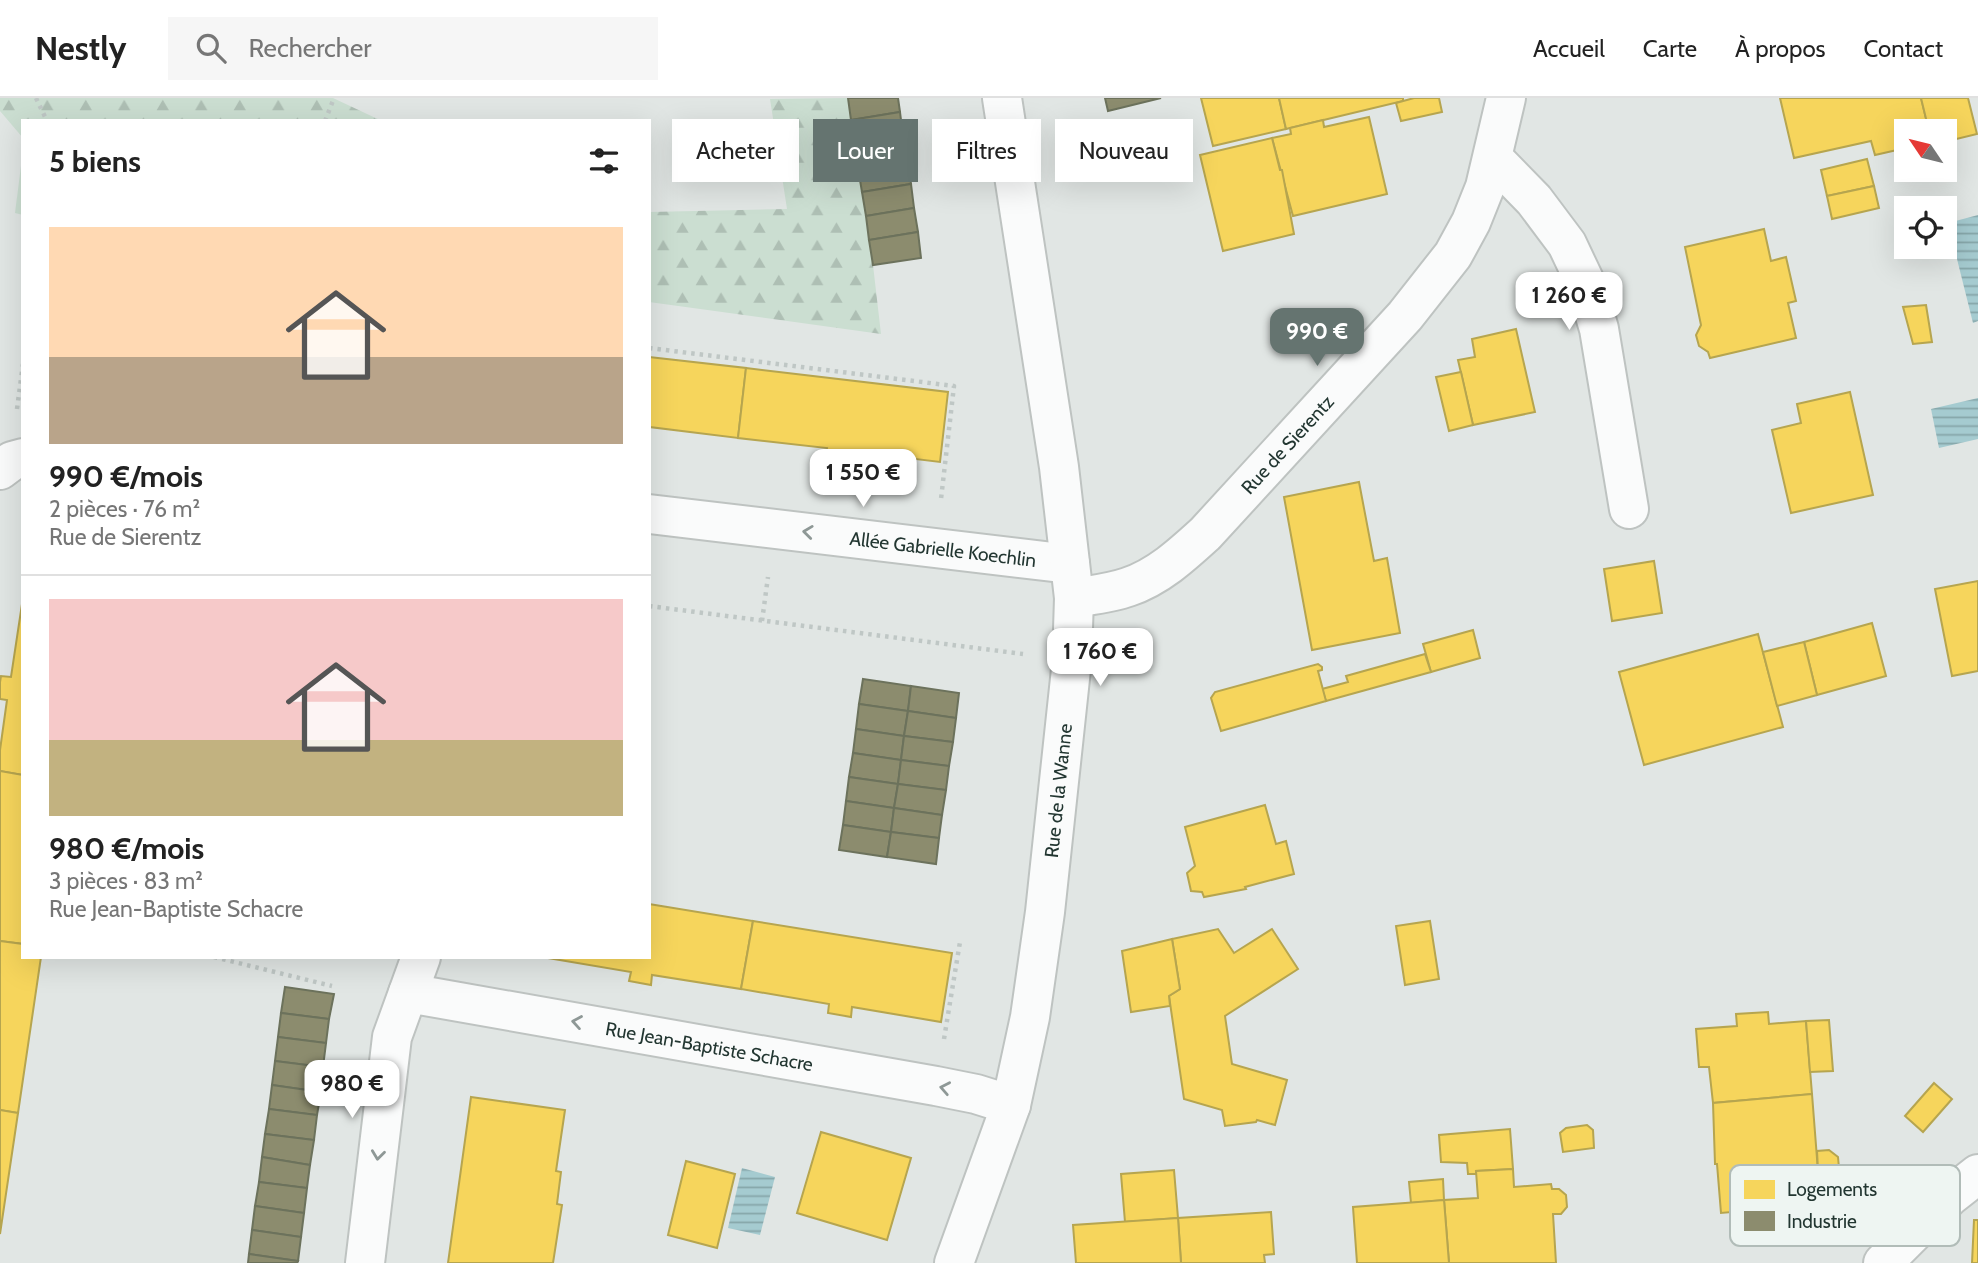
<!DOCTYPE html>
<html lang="fr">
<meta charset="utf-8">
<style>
body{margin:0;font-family:Cabin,sans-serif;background:#f6f6f6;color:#222;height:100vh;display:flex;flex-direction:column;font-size:26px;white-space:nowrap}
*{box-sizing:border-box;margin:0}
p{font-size:23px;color:#767676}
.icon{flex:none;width:38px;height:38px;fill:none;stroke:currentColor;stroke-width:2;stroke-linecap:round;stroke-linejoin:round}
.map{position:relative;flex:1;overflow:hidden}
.sheet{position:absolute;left:21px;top:21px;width:630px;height:840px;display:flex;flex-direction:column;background:#fff;border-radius:0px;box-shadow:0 7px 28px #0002}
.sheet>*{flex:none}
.banner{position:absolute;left:672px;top:21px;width:665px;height:63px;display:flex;gap:14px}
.needle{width:46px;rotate:305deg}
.fabs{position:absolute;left:1894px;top:21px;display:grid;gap:14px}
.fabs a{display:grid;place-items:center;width:63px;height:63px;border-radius:0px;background:#fff;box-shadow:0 7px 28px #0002;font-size:35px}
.price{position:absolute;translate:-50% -60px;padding:0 16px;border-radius:14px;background:#fff;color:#222;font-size:23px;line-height:46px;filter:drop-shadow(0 2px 4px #0008)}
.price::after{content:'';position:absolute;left:50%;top:42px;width:21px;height:16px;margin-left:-10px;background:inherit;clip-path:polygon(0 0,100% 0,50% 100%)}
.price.on{background:#657470;color:#fff}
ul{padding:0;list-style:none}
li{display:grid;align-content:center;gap:14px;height:371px;padding:0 28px}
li+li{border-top:2px solid #e0e0e0}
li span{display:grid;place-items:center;height:217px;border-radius:0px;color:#555}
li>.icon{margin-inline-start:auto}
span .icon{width:126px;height:126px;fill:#fffc;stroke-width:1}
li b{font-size:30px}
h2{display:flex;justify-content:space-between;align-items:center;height:84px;padding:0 28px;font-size:30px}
.tag{padding:0 24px;border-radius:0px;background:#fff;box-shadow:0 7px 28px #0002;font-size:24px;line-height:63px}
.tag.on{background:#657470;color:#fff}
header{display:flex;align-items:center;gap:42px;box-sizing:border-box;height:98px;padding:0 35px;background:#fff;border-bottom:2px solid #e0e0e0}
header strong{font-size:33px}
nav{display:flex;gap:38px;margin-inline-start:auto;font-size:24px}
.search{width:490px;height:63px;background:#f6f6f6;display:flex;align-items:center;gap:18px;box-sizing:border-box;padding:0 24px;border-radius:0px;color:#767676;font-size:26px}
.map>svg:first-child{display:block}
.forest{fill:url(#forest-firs)}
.water{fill:url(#water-rules)}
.homes{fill:#f6d55c;stroke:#b6a54f;stroke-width:2}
.industry{fill:#8c8c6e;stroke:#6c725c;stroke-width:2}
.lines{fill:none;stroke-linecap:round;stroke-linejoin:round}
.minor-casing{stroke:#bec3c1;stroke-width:42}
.path{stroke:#bfc7c5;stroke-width:4.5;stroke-dasharray:3.5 5;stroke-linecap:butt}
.minor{stroke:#fafbfb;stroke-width:38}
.oneway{stroke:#8e9896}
.labels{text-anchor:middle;stroke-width:7;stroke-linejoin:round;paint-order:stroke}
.street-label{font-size:19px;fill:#223631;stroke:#eef5f2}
.key{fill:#eef5f2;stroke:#b1bcb8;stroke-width:2}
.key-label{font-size:19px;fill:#223631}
</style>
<header>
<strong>Nestly</strong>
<div class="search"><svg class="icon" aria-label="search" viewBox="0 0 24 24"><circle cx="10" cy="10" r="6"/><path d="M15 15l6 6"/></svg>Rechercher</div>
<nav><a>Accueil</a><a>Carte</a><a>À propos</a><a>Contact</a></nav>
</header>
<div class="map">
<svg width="1978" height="1165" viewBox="0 0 1978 1165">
<defs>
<pattern id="forest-firs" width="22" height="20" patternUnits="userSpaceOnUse" patternTransform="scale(1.75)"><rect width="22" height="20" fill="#cbded1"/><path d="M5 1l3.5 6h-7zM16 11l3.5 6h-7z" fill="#aebfb4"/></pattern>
<pattern id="water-rules" width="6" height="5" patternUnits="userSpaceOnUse" patternTransform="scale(1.75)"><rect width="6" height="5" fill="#a5cbd0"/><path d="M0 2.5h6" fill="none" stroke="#86a6a9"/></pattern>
</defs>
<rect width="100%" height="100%" fill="#e1e6e4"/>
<g class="forest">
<path d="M0,0H333L382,23H23V40L0,13Z"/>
<path d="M848,0L873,167L881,236L649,204V114L787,111L770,1Z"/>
<path d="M23,52V117L15,115Z"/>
</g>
<g class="water">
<path d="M1978,117V223L1973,225L1948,125Z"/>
<path d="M1978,300V341L1939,350L1931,311Z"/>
<path d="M742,1070L775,1079L760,1137L728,1130Z"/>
</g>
<g class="homes">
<path d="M1201,0H1279L1286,31L1213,48Z"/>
<path d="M1279,0H1403V3L1286,31Z"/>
<path d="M1414,0H1439L1442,14L1401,23L1396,5Z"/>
<path d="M1780,0H1921L1929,33H1906V50L1875,57L1871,43L1794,60Z"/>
<path d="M1921,0H1968L1977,36L1944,44V33H1929Z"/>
<path d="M1369,19L1387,96L1293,118L1272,40L1291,36L1290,30L1323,22L1324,29Z"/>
<path d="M1272,40L1280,72H1282L1294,136L1223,153L1200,57Z"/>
<path d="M1867,61L1874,88L1827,98L1821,72Z"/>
<path d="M1874,88L1879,110L1832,121L1827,98Z"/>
<path d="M1764,131L1771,163L1786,159L1796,203L1788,205L1796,240L1710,260L1708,254L1699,248L1696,237L1701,227L1685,149Z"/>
<path d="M1926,207L1932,244L1913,246L1903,209Z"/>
<path d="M1516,231L1535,314L1473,327L1458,262L1475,259L1472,241Z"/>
<path d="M649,259L746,270L738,340L649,329V331Z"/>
<path d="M746,270L948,294L940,364L850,353L848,363L837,362L825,360L827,350L738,340Z"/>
<path d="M1461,274L1473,327L1449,333L1436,279Z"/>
<path d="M1850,294L1873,397L1791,415L1772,332L1801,325L1797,306Z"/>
<path d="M1359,384L1374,463L1387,460L1400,535L1312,552L1284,399Z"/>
<path d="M1654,463L1662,515L1612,523L1604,471Z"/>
<path d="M1978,483V573L1952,578L1935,491Z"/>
<path d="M22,506H23V677L0,673V652L7,602L0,601V584L1,578L11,579Z"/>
<path d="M1872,525L1886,578L1817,597L1804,544Z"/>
<path d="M1473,532L1480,560L1431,574L1423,546Z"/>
<path d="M1758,536L1783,629L1644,667L1619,574Z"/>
<path d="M1804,544L1817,597L1777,608L1763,554Z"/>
<path d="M1425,556L1431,574L1326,603L1322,591L1348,584L1346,578Z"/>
<path d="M1318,566L1322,569V572L1318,573L1326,603L1221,633L1211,600L1215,594Z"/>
<path d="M0,673L23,677V846L0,843Z"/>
<path d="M1265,707L1276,746L1286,743L1294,776L1245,789L1246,791L1204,799L1202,794L1191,793L1187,775L1195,768L1185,729Z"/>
<path d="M649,806L753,823L741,891L652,877L651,887L629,883L631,874L542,859H649Z"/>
<path d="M753,823L952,855L941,924L852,909L851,919L828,915L829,906L741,891Z"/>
<path d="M1430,823L1439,881L1405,887L1396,828Z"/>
<path d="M1218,831L1234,855L1272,831L1298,871L1225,918L1232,966L1287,982L1275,1027L1257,1022L1256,1024L1225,1028L1222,1012L1184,1001L1169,898L1180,891L1172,841Z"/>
<path d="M1172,841L1180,891L1169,898L1170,908L1131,914L1122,853Z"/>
<path d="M0,843L23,846V859H41L18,1015L0,1012Z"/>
<path d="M1768,914L1769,926L1806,923L1812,996L1713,1005L1709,969H1699L1696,931L1737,928L1736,916Z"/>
<path d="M1829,922L1833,973L1810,974L1806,923Z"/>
<path d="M1934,985L1952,1001L1923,1034L1905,1018Z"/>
<path d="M1812,996L1820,1099L1776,1102L1777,1110L1721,1115L1717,1066H1715L1713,1005Z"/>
<path d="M471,999L565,1012L556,1073L561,1074L557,1106L562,1107L553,1165H448Z"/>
<path d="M0,1012L18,1015L0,1136Z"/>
<path d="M1587,1027L1593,1032L1594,1050L1563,1054L1560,1035L1566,1030Z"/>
<path d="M1510,1031L1513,1071L1476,1073V1076H1468L1467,1065L1441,1064L1439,1037Z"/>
<path d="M821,1034L911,1060L887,1142L797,1115Z"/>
<path d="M1829,1052L1838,1059L1840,1081L1832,1089L1819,1091L1817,1053Z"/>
<path d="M686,1063L735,1076L717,1150L668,1137Z"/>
<path d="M1513,1071L1514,1089L1551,1086L1552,1091H1559L1566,1097L1567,1109L1561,1116H1553L1556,1165H1449L1444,1102L1478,1100L1476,1073Z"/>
<path d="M1174,1072L1178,1120L1125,1124L1121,1076Z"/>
<path d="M1443,1081L1444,1102L1411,1105L1409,1084Z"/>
<path d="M1444,1102L1449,1165H1357L1353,1109Z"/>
<path d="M1271,1114L1274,1156L1264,1157L1265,1165H1181L1178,1120Z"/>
<path d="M1178,1120L1181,1165H1076L1073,1127Z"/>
<path d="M1974,1122H1978V1165H1972Z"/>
</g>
<g class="industry">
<path d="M848,0H898L900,14L851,22Z"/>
<path d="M1105,0H1161L1108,13Z"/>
<path d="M900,14L903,38L855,46L851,22Z"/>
<path d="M903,38L907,62L858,70L855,46Z"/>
<path d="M907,62L911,86L862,94L858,70Z"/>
<path d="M911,86L914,110L866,118L862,94Z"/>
<path d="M914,110L918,134L869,142L866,118Z"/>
<path d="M918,134L921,160L873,167L869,142Z"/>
<path d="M863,581L911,588L908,613L859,606Z"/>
<path d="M911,588L959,595L956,620L908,613Z"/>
<path d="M859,606L908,613L904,638L856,631Z"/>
<path d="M908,613L956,620L953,644L904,638Z"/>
<path d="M856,631L904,638L901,662L853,655Z"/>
<path d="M904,638L953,644L949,668L901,662Z"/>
<path d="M853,655L901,662L898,686L849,679Z"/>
<path d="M901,662L949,668L946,692L898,686Z"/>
<path d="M849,679L898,686L894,710L846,703Z"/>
<path d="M898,686L946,692L942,717L894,710Z"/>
<path d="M846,703L894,710L891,734L843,727Z"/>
<path d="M894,710L942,717L939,740L891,734Z"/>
<path d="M843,727L891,734L887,759L839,752Z"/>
<path d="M891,734L939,740L936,766L887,759Z"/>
<path d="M285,889L334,896L329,921L281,915Z"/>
<path d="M281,915L329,921L326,945L278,939Z"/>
<path d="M278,939L326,945L323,969L275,963Z"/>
<path d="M275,963L323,969L321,994L272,987Z"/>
<path d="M272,987L321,994L317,1017L269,1011Z"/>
<path d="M269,1011L317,1017L314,1042L265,1036Z"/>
<path d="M265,1036L314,1042L310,1067L262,1059Z"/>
<path d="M262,1059L310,1067L307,1090L259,1084Z"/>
<path d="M259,1084L307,1090L304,1115L255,1108Z"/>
<path d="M255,1108L304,1115L301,1139L252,1132Z"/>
<path d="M252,1132L301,1139L298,1163L249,1156Z"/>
<path d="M249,1156L298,1163L297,1165H248Z"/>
</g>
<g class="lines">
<defs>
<g id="minor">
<path d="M1493,60L1534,102L1567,146L1585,184L1599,231L1629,411"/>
<path d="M0,372L12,363L23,360"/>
<path id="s1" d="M649,416L1070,466"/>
<path id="s2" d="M1074,500C1092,497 1111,495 1128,489C1158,479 1182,457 1205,436L1405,218L1453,157L1471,124L1485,89L1506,0"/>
<path id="s3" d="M408,895L936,988L976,996L1011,1007"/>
<path d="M365,1165L392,939L421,859"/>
<path id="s4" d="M954,1165L1011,1007L1030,919L1045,814L1072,562L1074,500L1059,369L1002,0"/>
<path d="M1883,1165L1950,1098L1978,1076"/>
</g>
</defs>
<use href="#minor" class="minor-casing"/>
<g class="path">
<path d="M36,0L47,23"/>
<path d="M325,23L334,0"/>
<path d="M649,250L954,288L941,401"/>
<path d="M17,311L23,266"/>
<path d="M649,508L1023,556"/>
<path d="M762,523L768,479"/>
<path d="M214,859L332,888"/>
<path d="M944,941L960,844"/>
</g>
<use href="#minor" class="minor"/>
</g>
<defs><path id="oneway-chevron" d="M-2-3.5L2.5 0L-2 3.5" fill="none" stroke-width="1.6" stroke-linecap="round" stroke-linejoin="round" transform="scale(1.75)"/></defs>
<g class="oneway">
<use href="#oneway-chevron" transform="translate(808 434) rotate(-173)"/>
<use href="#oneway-chevron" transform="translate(577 924) rotate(-170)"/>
<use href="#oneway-chevron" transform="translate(945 990) rotate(-169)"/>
<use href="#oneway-chevron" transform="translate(378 1057) rotate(97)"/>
</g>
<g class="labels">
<g class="street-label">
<text dy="7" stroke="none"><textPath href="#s2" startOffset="271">Rue de Sierentz</textPath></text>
<text dy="7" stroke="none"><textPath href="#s1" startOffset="296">Allée Gabrielle Koechlin</textPath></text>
<text dy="7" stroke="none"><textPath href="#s4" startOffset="486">Rue de la Wanne</textPath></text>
<text dy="7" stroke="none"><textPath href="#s3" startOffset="306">Rue Jean-Baptiste Schacre</textPath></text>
</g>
</g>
<rect x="1730" y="1067" width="230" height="81" rx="10" class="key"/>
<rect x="1744" y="1082" width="31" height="19" fill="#f6d55c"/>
<rect x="1744" y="1113" width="31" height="20" fill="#8c8c6e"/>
<g class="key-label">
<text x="1787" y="1098">Logements</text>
<text x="1787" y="1130">Industrie</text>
</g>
</svg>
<div class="fabs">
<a><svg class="needle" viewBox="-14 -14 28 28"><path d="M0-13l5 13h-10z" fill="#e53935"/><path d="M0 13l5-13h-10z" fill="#767676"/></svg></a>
<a><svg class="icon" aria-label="locate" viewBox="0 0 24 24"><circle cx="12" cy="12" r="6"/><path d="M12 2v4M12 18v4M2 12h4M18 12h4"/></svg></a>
</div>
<b class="price" style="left:1569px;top:234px">1 260 €</b>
<b class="price on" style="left:1317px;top:270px">990 €</b>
<b class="price" style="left:863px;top:411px">1 550 €</b>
<b class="price" style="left:1100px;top:590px">1 760 €</b>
<b class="price" style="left:352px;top:1022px">980 €</b>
<div class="banner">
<a class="tag">Acheter</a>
<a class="tag on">Louer</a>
<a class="tag">Filtres</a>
<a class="tag">Nouveau</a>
</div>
<section class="sheet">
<h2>5 biens<svg class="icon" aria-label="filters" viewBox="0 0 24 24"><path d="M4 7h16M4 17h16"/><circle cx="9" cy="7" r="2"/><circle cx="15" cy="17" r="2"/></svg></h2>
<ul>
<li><span style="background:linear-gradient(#ffd9b3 60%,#b9a48a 0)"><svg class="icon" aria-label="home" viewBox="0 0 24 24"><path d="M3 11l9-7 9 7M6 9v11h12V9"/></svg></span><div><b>990 €/mois</b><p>2 pièces · 76 m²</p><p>Rue de Sierentz</p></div></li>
<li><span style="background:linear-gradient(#f6c9c9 65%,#c2b280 0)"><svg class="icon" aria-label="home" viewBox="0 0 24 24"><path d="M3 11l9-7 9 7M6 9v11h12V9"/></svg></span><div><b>980 €/mois</b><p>3 pièces · 83 m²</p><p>Rue Jean-Baptiste Schacre</p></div></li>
</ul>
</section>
</div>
